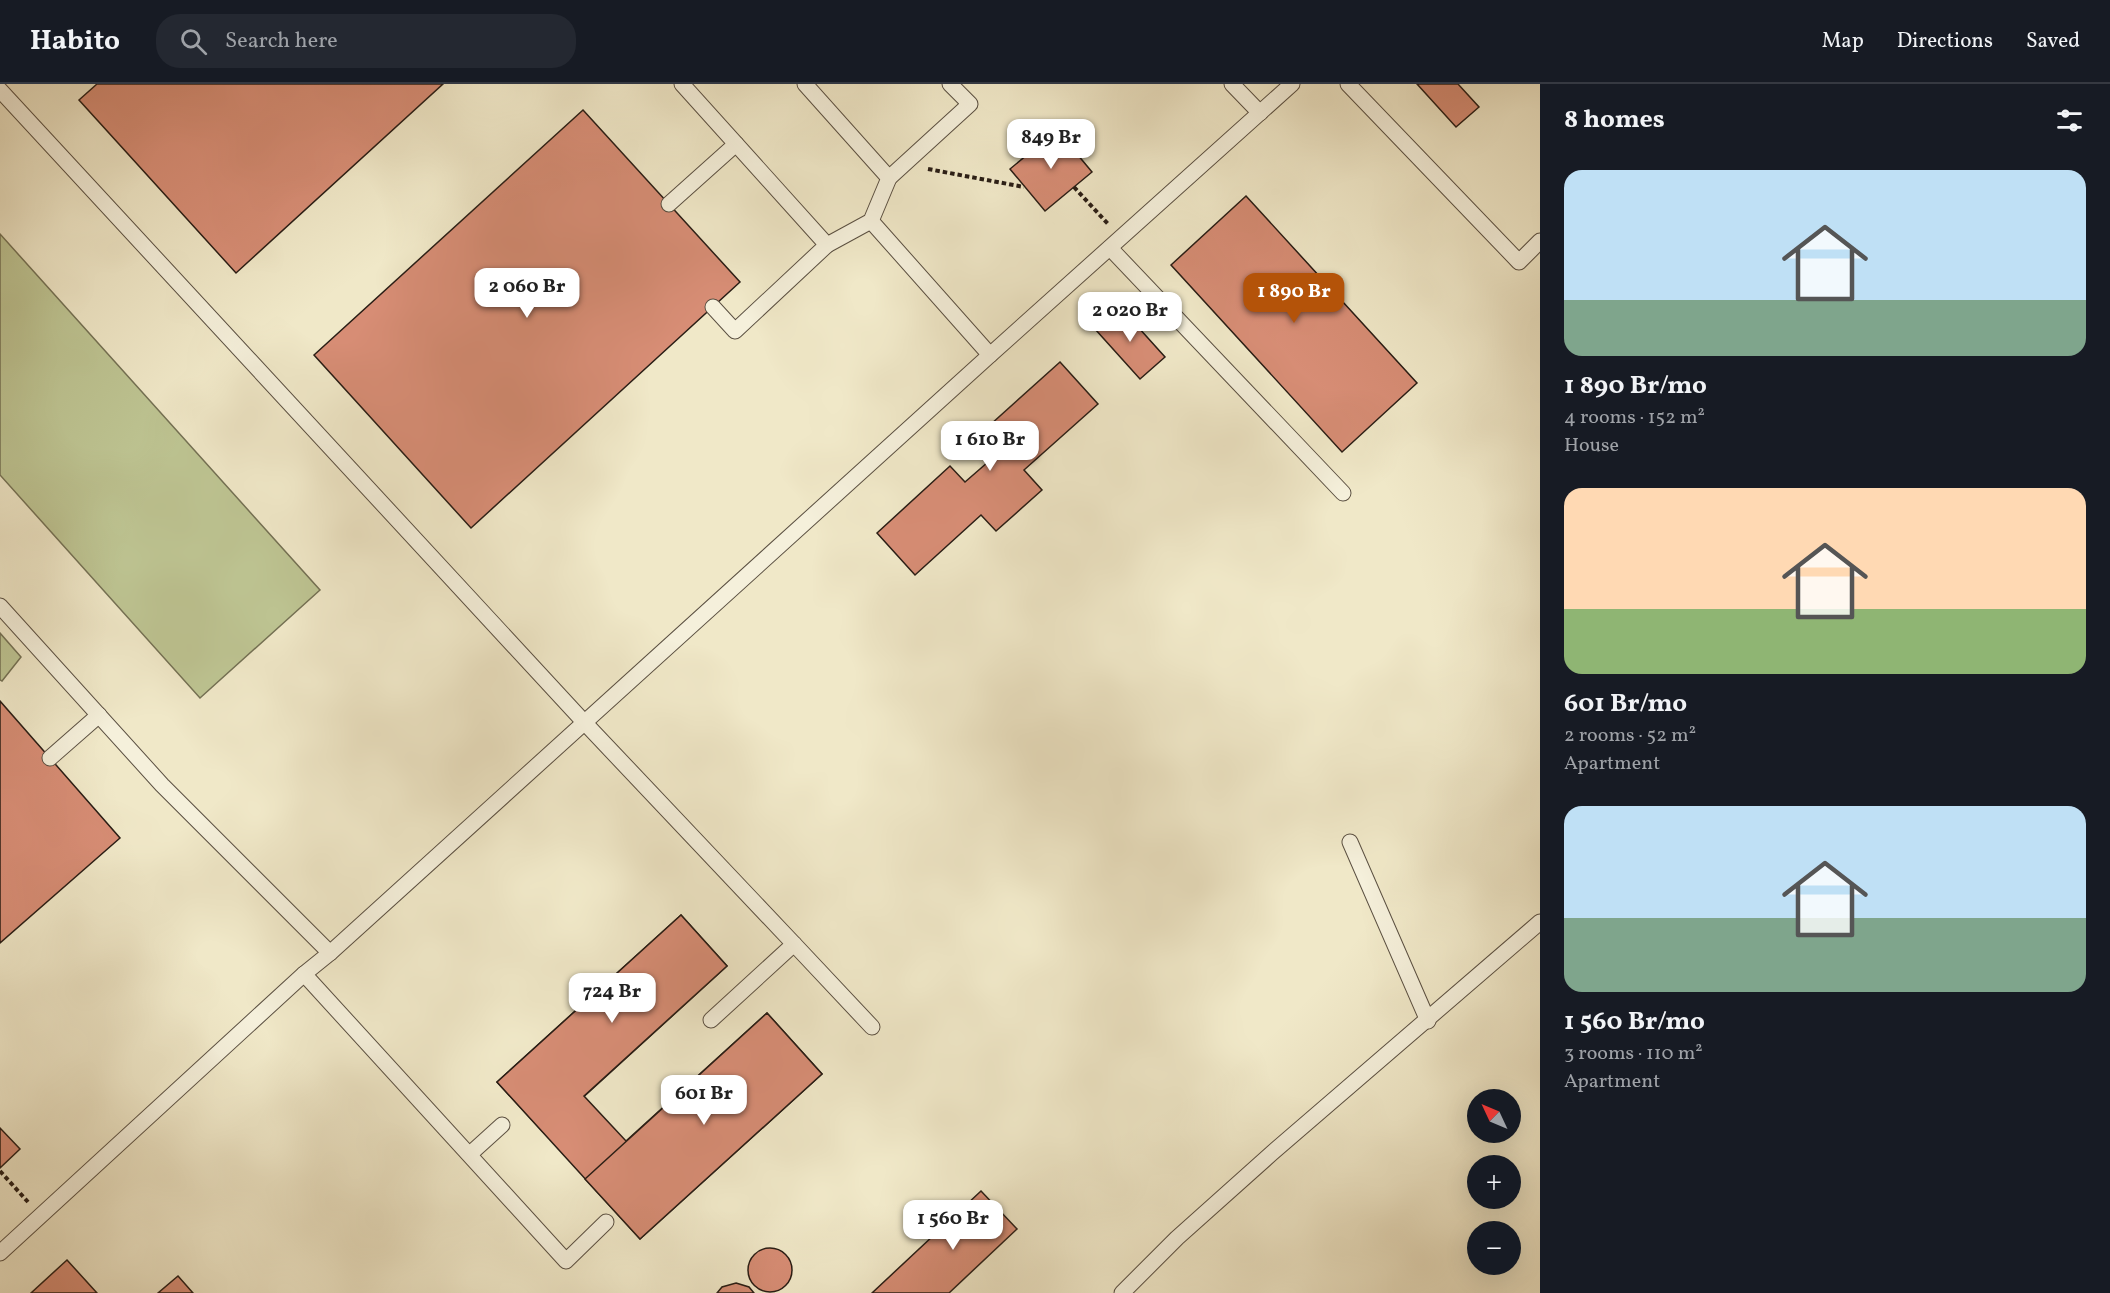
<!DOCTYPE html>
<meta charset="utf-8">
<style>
body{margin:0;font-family:Vollkorn,serif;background:#242831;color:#f1f3f6;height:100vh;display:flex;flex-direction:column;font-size:22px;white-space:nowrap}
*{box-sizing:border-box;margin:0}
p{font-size:20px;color:#9ea1a6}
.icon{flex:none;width:33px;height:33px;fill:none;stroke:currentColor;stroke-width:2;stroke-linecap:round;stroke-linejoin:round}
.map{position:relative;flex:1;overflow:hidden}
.panel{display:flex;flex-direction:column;background:#171b24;width:570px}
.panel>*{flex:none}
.needle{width:39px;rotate:314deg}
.tools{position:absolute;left:1467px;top:1005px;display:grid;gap:12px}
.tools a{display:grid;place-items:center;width:54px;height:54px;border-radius:50%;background:#171b24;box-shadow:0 6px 24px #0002;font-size:30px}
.price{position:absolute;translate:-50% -51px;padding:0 14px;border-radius:12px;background:#fff;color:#222;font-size:20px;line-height:39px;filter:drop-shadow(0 2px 3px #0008)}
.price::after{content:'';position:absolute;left:50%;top:36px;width:18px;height:14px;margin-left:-9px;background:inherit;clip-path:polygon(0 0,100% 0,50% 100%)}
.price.on{background:#b45309;color:#fff}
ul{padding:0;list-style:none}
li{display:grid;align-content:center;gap:12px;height:318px;padding:0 24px}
li span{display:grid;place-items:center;height:186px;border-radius:18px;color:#555}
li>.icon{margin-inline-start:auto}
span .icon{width:108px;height:108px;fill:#fffc;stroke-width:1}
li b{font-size:26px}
h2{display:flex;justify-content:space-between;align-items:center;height:72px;padding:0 24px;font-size:26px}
header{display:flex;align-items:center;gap:36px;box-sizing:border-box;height:84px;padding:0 30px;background:#171b24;border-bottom:2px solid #363941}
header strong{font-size:28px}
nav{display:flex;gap:33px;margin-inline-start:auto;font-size:21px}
.search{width:420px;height:54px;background:#242831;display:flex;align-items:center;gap:15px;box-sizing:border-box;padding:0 21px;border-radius:24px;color:#9ea1a6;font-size:22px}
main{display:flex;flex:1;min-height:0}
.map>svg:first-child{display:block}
.green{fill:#bec593;stroke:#747154;stroke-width:1.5}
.building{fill:#d78d75;stroke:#291d15;stroke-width:1.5}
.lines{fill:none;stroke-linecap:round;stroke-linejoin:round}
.lane-casing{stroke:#5b5042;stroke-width:17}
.path{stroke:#291d15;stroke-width:4;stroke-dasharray:4.5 3;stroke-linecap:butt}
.lane{stroke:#f5f0db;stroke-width:15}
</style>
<header>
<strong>Habito</strong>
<div class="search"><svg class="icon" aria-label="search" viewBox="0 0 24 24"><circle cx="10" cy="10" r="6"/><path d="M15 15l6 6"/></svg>Search here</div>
<nav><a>Map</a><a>Directions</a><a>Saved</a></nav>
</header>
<main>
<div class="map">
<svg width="1540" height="1209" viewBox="0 0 1540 1209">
<rect width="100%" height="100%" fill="#f0e8c8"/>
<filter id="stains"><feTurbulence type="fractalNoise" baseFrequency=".00333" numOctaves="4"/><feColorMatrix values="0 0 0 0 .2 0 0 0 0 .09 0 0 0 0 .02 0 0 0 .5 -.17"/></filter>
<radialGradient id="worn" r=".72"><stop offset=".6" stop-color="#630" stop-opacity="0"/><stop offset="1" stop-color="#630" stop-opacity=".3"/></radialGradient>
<g class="green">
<path d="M0,150L320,506L200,614L0,391Z"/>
<path d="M0,549L21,573L2,597L0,596Z"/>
</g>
<g class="building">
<path d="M97,0H443L236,189L79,16Z"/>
<path d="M1417,0H1458L1479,23L1456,43Z"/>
<path d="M583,26L740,198L471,444L314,271Z"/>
<path d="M1057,46L1092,88L1045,127L1010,85Z"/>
<path d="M1246,112L1417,299L1342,368L1171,181Z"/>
<path d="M1120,223L1165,273L1140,295L1095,245Z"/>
<path d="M1060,278L1098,320L1024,386L1042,406L996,447L981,431L915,491L877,449L950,382L965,398L988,378L970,359Z"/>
<path d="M0,617L120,754L0,859Z"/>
<path d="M681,831L727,882L544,1049L497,998Z"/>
<path d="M681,831L727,882L584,1012L626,1057L767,929L822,990L640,1155L497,998Z"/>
<path d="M767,929L822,990L640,1155L585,1095Z"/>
<path d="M0,1044L20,1065L0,1084Z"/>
<path d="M981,1107L1017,1145L949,1209H872Z"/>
<circle cx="770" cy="1186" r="22"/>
<path d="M67,1176L97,1209H31Z"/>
<path d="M178,1192L193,1209H158Z"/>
<path d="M736,1199L749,1203L754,1209H717L722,1203Z"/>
</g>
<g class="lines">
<defs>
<g id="lane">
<path d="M682,0L827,161L871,137L889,94L805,0"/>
<path d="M1232,0L1260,29"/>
<path d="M1348,0L1519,178L1540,157"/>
<path d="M0,6L584,638L794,860L711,936"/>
<path d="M889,94L970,20L950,0"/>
<path d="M669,120L736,60"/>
<path d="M871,137L990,271"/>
<path d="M1110,164L1343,409"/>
<path d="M713,223L735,247L827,161"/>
<path d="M0,522L162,701L330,869"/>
<path d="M50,674L99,631"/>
<path d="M1350,758L1428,937"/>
<path d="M794,860L872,943"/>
<path d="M304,890L566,1177L606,1138"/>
<path d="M470,1070L502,1041"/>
<path d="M0,1169L304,890L330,869L990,271L1292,0"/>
<path d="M1122,1209L1177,1154L1272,1069L1540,838"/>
</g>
</defs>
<use href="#lane" class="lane-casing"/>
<g class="path">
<path d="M928,85L1024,103"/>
<path d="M1074,103L1108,140"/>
<path d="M0,1087L28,1118"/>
</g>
<use href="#lane" class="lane"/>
</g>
<rect width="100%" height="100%" filter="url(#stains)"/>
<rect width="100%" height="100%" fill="url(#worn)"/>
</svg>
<div class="tools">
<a><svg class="needle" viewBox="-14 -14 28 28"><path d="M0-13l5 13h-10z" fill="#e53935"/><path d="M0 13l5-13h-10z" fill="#9ea1a6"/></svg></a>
<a>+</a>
<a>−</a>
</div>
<b class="price" style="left:1051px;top:86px">849 Br</b>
<b class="price" style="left:527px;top:235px">2 060 Br</b>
<b class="price on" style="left:1294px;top:240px">1 890 Br</b>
<b class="price" style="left:1130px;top:259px">2 020 Br</b>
<b class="price" style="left:990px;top:388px">1 610 Br</b>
<b class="price" style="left:612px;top:940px">724 Br</b>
<b class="price" style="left:704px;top:1042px">601 Br</b>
<b class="price" style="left:953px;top:1167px">1 560 Br</b>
</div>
<section class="panel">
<h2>8 homes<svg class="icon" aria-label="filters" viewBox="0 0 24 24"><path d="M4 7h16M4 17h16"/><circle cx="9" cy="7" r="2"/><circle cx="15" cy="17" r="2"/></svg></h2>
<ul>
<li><span style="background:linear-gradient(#bfe0f5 70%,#7fa58c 0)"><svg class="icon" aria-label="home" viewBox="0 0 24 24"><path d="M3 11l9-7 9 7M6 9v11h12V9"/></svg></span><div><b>1 890 Br/mo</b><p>4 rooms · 152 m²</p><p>House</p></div></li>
<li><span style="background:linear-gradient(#ffd9b3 65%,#8fb573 0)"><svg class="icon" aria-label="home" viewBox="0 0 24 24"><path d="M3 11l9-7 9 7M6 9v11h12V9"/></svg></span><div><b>601 Br/mo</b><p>2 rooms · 52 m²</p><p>Apartment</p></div></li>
<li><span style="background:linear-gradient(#bfe0f5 60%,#7fa58c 0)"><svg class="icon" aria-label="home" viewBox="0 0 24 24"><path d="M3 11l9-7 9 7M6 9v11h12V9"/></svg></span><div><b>1 560 Br/mo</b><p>3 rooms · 110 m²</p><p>Apartment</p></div></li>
</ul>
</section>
</main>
